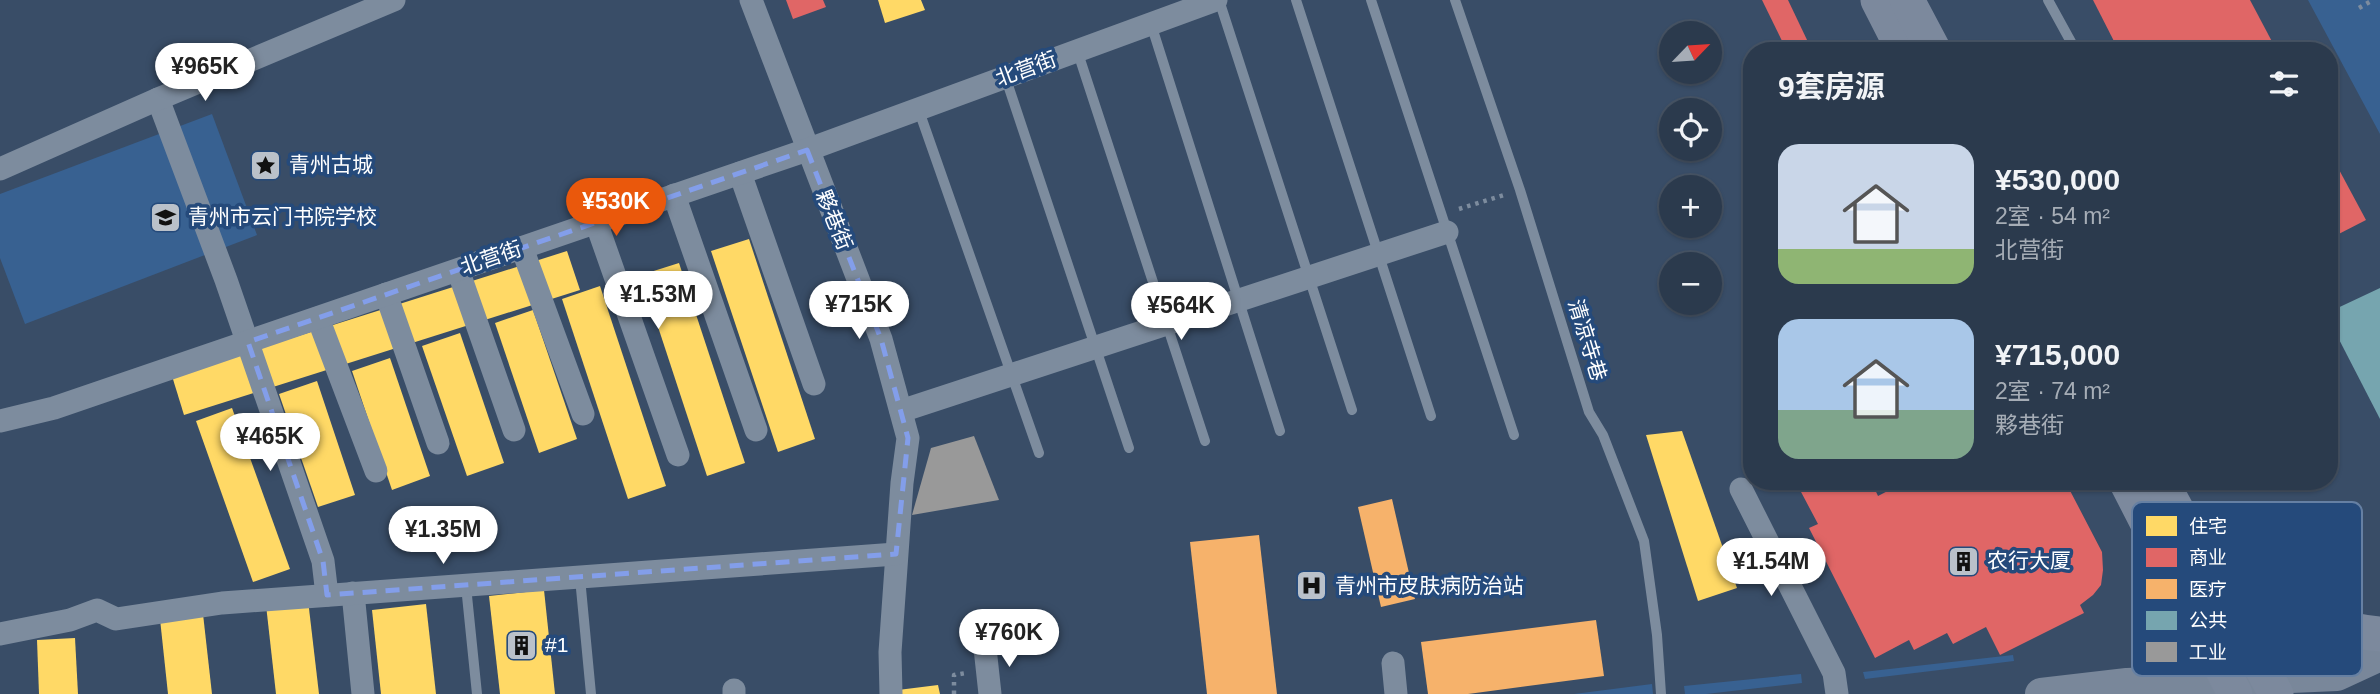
<!DOCTYPE html>
<html lang="zh">
<meta charset="utf-8">
<style>
body{margin:0;font-family:Helvetica,"Noto Sans SC",sans-serif;background:#334154;color:#f1f3f6;height:100vh;display:flex;flex-direction:column;font-size:26px;white-space:nowrap}
*{box-sizing:border-box;margin:0}
p{font-size:23px;color:#a6adb6}
.icon{flex:none;width:38px;height:38px;fill:none;stroke:currentColor;stroke-width:2;stroke-linecap:round;stroke-linejoin:round}
.map{position:relative;flex:1;overflow:hidden}
.drawer{position:absolute;left:1743px;top:42px;width:595px;height:448px;display:flex;flex-direction:column;background:#2b3a4d;border-radius:28px;box-shadow:0 2px 5px #0004,0 0 0 2px #475465}
.drawer>*{flex:none}
.needle{width:46px;rotate:65deg}
.controls{position:absolute;left:1659px;top:21px;display:grid;gap:14px}
.controls a{display:grid;place-items:center;width:63px;height:63px;border-radius:50%;background:#2b3a4d;box-shadow:0 2px 5px #0004,0 0 0 2px #475465;font-size:35px}
.price{position:absolute;translate:-50% -60px;padding:0 16px;border-radius:24px;background:#fff;color:#222;font-size:23px;line-height:46px;filter:drop-shadow(0 2px 4px #0008)}
.price::after{content:'';position:absolute;left:50%;top:42px;width:21px;height:16px;margin-left:-10px;background:inherit;clip-path:polygon(0 0,100% 0,50% 100%)}
.price.current{background:#ea580c;color:#fff}
ul{padding:0;list-style:none}
li{display:flex;align-items:center;gap:21px;height:175px;padding:0 35px}
li span{display:grid;place-items:center;flex:none;width:196px;height:140px;border-radius:21px;color:#555}
li>.icon{margin-inline-start:auto}
span .icon{width:84px;height:84px;fill:#fffc;stroke-width:1}
li b{font-size:30px}
h2{display:flex;justify-content:space-between;align-items:center;height:84px;padding:0 35px;font-size:30px}
.map>svg:first-child{display:block}
.green{fill:#386191}
.homes{fill:#ffd966}
.shops{fill:#e06666}
.health{fill:#f6b26b}
.public{fill:#76a5af}
.industry{fill:#999}
.lines{fill:none;stroke-linecap:round;stroke-linejoin:round}
.path{stroke:#7d8c9e;stroke-width:4.5;stroke-dasharray:3.5 5;stroke-linecap:butt}
.service{stroke:#7d8c9e;stroke-width:10}
.minor{stroke:#7d8c9e;stroke-width:23}
.secondary{stroke:#79879a;stroke-width:32}
.primary{stroke:#7c899d;stroke-width:35}
.marked{fill:none;stroke:#839eea;stroke-width:5;stroke-dasharray:14 9;stroke-linejoin:round}
.labels{text-anchor:middle;stroke-width:7;stroke-linejoin:round;paint-order:stroke}
.street-label{font-size:21px;fill:#fff;stroke:#254a7b}
.poi-label{font-size:21px;fill:#fff;stroke:#254a7b;text-anchor:start}
.key{fill:#254a7b;stroke:#6680a3;stroke-width:2}
.key-label{font-size:19px;fill:#fff}
</style>
<div class="map">
<svg width="2380" height="694" viewBox="0 0 2380 694">
<rect width="100%" height="100%" fill="#394d67"/>
<g class="green">
<path d="M2308,0H2380V134Z"/>
<path d="M212,114L257,235L25,324L0,258V194Z"/>
<path d="M2013,655L2014,661L1865,679L1863,672Z"/>
<path d="M1801,674L1802,683L1706,694H1685L1684,686Z"/>
<path d="M1652,684L1653,694H1574Z"/>
</g>
<g class="homes">
<path d="M878,0H921L925,10L885,23Z"/>
<path d="M749,239L815,439L778,452L711,251Z"/>
<path d="M567,251L580,290L184,415L172,376Z"/>
<path d="M679,263L745,463L707,476L641,275Z"/>
<path d="M600,286L666,486L628,499L562,299Z"/>
<path d="M533,310L577,439L539,453L495,323Z"/>
<path d="M460,333L504,463L467,476L422,346Z"/>
<path d="M390,358L430,476L392,490L352,371Z"/>
<path d="M317,381L355,495L318,507L279,394Z"/>
<path d="M232,408L290,569L253,582L196,421Z"/>
<path d="M1682,431L1737,588L1698,601L1646,435Z"/>
<path d="M544,590L555,694H500L489,596Z"/>
<path d="M308,600L319,694H276L266,605Z"/>
<path d="M426,604L436,694H381L372,610Z"/>
<path d="M203,614L212,694H168L160,619Z"/>
<path d="M75,638L78,694H39L37,640Z"/>
<path d="M938,685L940,694H898V690Z"/>
</g>
<g class="shops">
<path d="M786,0H823L826,7L793,19Z"/>
<path d="M1762,0H1788L1808,42L1787,51Z"/>
<path d="M2093,0H2250L2277,51H2119Z"/>
<path d="M2329,151L2366,220L2329,239Z"/>
<path d="M1818,481H1871L1878,496L1907,481H2065L2102,552L2103,570L2101,585L2093,595L2080,605L2084,613L2000,655L1986,627L1953,644L1947,633L1914,650L1909,640L1875,658L1809,528L1818,524L1800,490Z"/>
</g>
<g class="health">
<path d="M1392,499L1415,599L1381,607L1358,507Z"/>
<path d="M1259,535L1277,694H1207L1190,542Z"/>
<path d="M1596,620L1604,676L1468,694H1428L1421,642Z"/>
</g>
<path class="public" d="M2380,288V419L2329,320V312Z"/>
<path class="industry" d="M974,436L999,500L912,515L931,448Z"/>
<g class="lines">
<g class="path">
<path d="M2359,8L2373,0"/>
<path d="M1459,209L1504,195"/>
<path d="M2156,654L2162,647L2168,631"/>
<path d="M954,694V675L966,673"/>
</g>
<g class="service">
<path d="M1219,0L1352,410"/>
<path d="M1296,0L1431,416"/>
<path d="M1371,0L1514,435"/>
<path d="M1455,0L1520,190L1589,412L1603,435L1644,541L1657,635L1661,694"/>
<path d="M2048,0L2076,51"/>
<path d="M1151,24L1280,431"/>
<path d="M1077,50L1205,441"/>
<path d="M1005,76L1129,448"/>
<path d="M918,108L1039,453"/>
<path d="M580,578L591,694"/>
<path d="M466,586L477,694"/>
</g>
<g class="minor">
<path d="M751,0L881,339L908,438L902,483L890,652L891,694"/>
<path d="M158,99L226,280L323,561L327,595"/>
<path d="M0,169L158,99L394,0"/>
<path d="M740,173L814,384"/>
<path d="M674,195L756,430"/>
<path d="M596,222L678,455"/>
<path d="M522,248L583,414"/>
<path d="M458,270L514,430"/>
<path d="M386,294L438,443"/>
<path d="M318,318L376,471"/>
<path d="M901,411L1447,232"/>
<path d="M0,421L54,408L807,150L1216,0"/>
<path d="M1741,489L1834,673L1837,694"/>
<path d="M353,593L363,694"/>
<path d="M0,634L70,620L97,610L116,619L222,603L896,554"/>
<path d="M985,648L990,694"/>
<path d="M1393,663L1396,694"/>
<path d="M734,690V694"/>
</g>
<path class="secondary" d="M2041,694L2127,684L2337,675L2380,655"/>
<g class="primary">
<path d="M1878,0L1904,51"/>
<path d="M1907,0L1934,51"/>
<path d="M2126,481L2235,694"/>
<path d="M2161,481L2276,694"/>
<path d="M2199,536C2247,584 2310,629 2380,634"/>
</g>
</g>
<path class="marked" d="M807,150L881,339L908,438L896,554L327,595L323,561L248,342Z"/>
<defs>
<symbol id="sight-square" viewBox="-11 -11 22 22"><rect x="-9" y="-9" width="18" height="18" rx="4" fill="#bac1ca" stroke="#254a7b"/><path d="M0-6L1.8-2.2L6-1.7L2.9 1.2L3.7 5.4L0 3.3L-3.7 5.4L-2.9 1.2L-6-1.7L-1.8-2.2Z" fill="#111"/></symbol>
<symbol id="school-square" viewBox="-11 -11 22 22"><rect x="-9" y="-9" width="18" height="18" rx="4" fill="#bac1ca" stroke="#254a7b"/><path d="M0-5L7-2L0 1L-7-2ZM-4 1L0 2.5L4 1V4Q0 6-4 4Z" fill="#111"/></symbol>
<symbol id="building-square" viewBox="-11 -11 22 22"><rect x="-9" y="-9" width="18" height="18" rx="4" fill="#bac1ca" stroke="#254a7b"/><path d="M-4-6H4V6H1V3H-1V6H-4ZM-2.5-4.3h1.7v1.8h-1.7ZM.8-4.3h1.7v1.8H.8ZM-2.5-1h1.7V.8h-1.7ZM.8-1h1.7V.8H.8Z" fill="#111"/></symbol>
<symbol id="hospital-square" viewBox="-11 -11 22 22"><rect x="-9" y="-9" width="18" height="18" rx="4" fill="#bac1ca" stroke="#254a7b"/><path d="M-5-5h3v3.5h4V-5h3V5h-3V1.5h-4V5h-3Z" fill="#111"/></symbol>
</defs>
<g fill-rule="evenodd">
<use href="#sight-square" x="248" y="148" width="35" height="35"/>
<use href="#school-square" x="148" y="200" width="35" height="35"/>
<use href="#building-square" x="1946" y="544" width="35" height="35"/>
<use href="#hospital-square" x="1294" y="568" width="35" height="35"/>
<use href="#building-square" x="504" y="628" width="35" height="35"/>
</g>
<g class="labels">
<g class="street-label">
<text transform="translate(1026 69) rotate(-20)" y="7">北营街</text>
<text transform="translate(834 220) rotate(68)" y="7">夥巷街</text>
<text transform="translate(491 258) rotate(-19)" y="7">北营街</text>
<text transform="translate(1587 340) rotate(73)" y="7">清凉寺巷</text>
</g>
<g class="poi-label">
<text x="289" y="172">青州古城</text>
<text x="188" y="224">青州市云门书院学校</text>
<text x="1987" y="568">农行大厦</text>
<text x="1335" y="593">青州市皮肤病防治站</text>
<text x="545" y="652">#1</text>
</g>
</g>
<rect x="2132" y="502" width="230" height="174" rx="10" class="key"/>
<rect x="2146" y="516" width="31" height="20" fill="#ffd966"/>
<rect x="2146" y="548" width="31" height="19" fill="#e06666"/>
<rect x="2146" y="579" width="31" height="20" fill="#f6b26b"/>
<rect x="2146" y="611" width="31" height="19" fill="#76a5af"/>
<rect x="2146" y="642" width="31" height="20" fill="#999"/>
<g class="key-label">
<text x="2189" y="533">住宅</text>
<text x="2189" y="564">商业</text>
<text x="2189" y="596">医疗</text>
<text x="2189" y="627">公共</text>
<text x="2189" y="659">工业</text>
</g>
</svg>
<div class="controls">
<a><svg class="needle" viewBox="-14 -14 28 28"><path d="M0-13l5 13h-10z" fill="#e53935"/><path d="M0 13l5-13h-10z" fill="#a6adb6"/></svg></a>
<a><svg class="icon" aria-label="locate" viewBox="0 0 24 24"><circle cx="12" cy="12" r="6"/><path d="M12 2v4M12 18v4M2 12h4M18 12h4"/></svg></a>
<a>+</a>
<a>−</a>
</div>
<b class="price" style="left:205px;top:103px">¥965K</b>
<b class="price current" style="left:616px;top:238px">¥530K</b>
<b class="price" style="left:658px;top:331px">¥1.53M</b>
<b class="price" style="left:859px;top:341px">¥715K</b>
<b class="price" style="left:1181px;top:342px">¥564K</b>
<b class="price" style="left:270px;top:473px">¥465K</b>
<b class="price" style="left:443px;top:566px">¥1.35M</b>
<b class="price" style="left:1771px;top:598px">¥1.54M</b>
<b class="price" style="left:1009px;top:669px">¥760K</b>
<section class="drawer">
<h2>9套房源<svg class="icon" aria-label="filters" viewBox="0 0 24 24"><path d="M4 7h16M4 17h16"/><circle cx="9" cy="7" r="2"/><circle cx="15" cy="17" r="2"/></svg></h2>
<ul>
<li><span style="background:linear-gradient(#c9d6e8 75%,#8fb573 0)"><svg class="icon" aria-label="home" viewBox="0 0 24 24"><path d="M3 11l9-7 9 7M6 9v11h12V9"/></svg></span><div><b>¥530,000</b><p>2室 · 54 m²</p><p>北营街</p></div></li>
<li><span style="background:linear-gradient(#a9c7e8 65%,#7fa58c 0)"><svg class="icon" aria-label="home" viewBox="0 0 24 24"><path d="M3 11l9-7 9 7M6 9v11h12V9"/></svg></span><div><b>¥715,000</b><p>2室 · 74 m²</p><p>夥巷街</p></div></li>
</ul>
</section>
</div>
